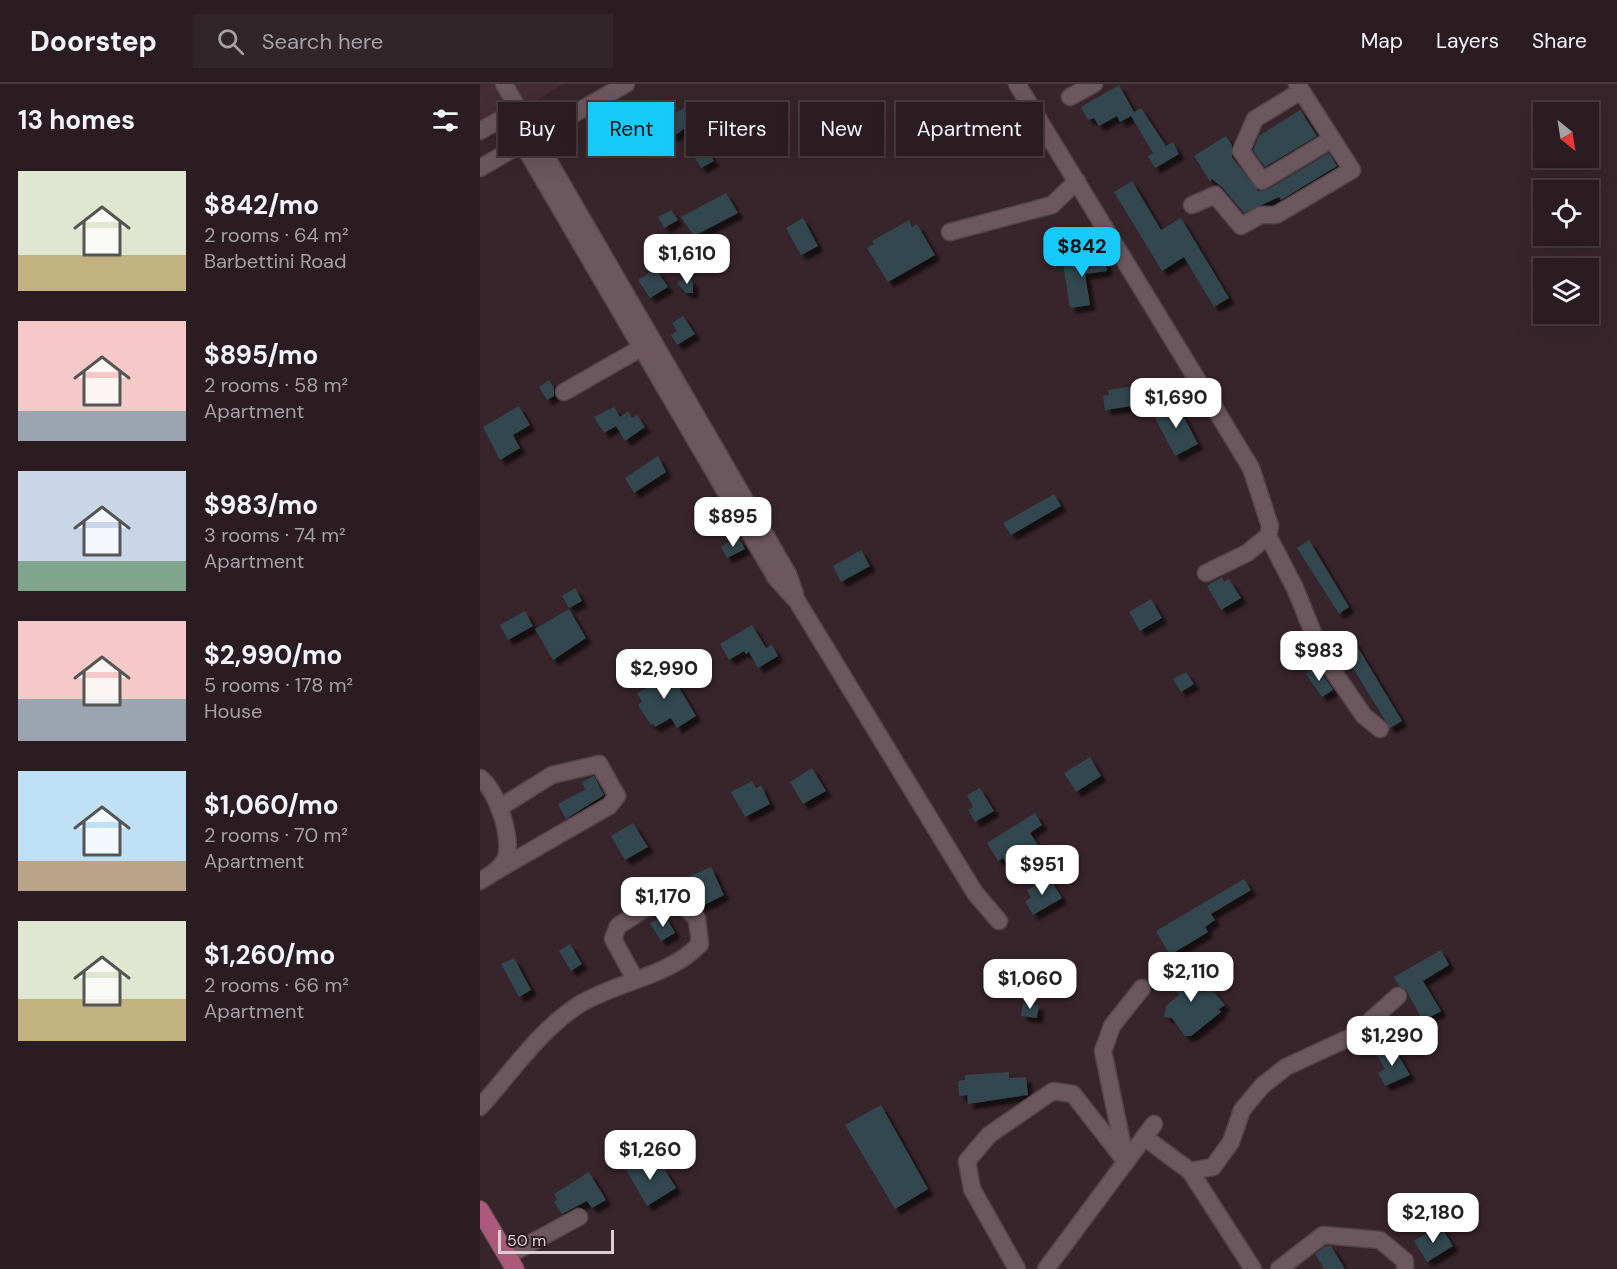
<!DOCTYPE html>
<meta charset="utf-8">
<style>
body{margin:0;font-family:"DM Sans",sans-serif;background:#322529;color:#f1f3f6;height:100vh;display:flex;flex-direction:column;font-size:22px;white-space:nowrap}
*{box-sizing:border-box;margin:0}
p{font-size:20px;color:#a5a1a5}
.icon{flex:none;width:33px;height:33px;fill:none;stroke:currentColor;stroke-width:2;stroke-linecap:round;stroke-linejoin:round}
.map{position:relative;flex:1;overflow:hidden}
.side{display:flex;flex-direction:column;background:#2a1c20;width:480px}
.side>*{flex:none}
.hud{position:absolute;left:18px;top:18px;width:570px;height:54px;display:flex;gap:12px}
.needle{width:39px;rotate:150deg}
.buttons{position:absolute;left:1053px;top:18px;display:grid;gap:12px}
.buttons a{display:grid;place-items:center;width:66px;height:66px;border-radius:0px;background:#2a1c20;box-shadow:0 6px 24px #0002,0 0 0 2px #463a3e;font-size:30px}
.scale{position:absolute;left:18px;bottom:15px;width:116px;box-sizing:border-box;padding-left:6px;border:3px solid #dccfd3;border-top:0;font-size:16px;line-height:21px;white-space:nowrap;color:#dccfd3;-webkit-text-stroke:4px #2d1b22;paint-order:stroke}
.price{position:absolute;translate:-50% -51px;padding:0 14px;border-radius:12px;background:#fff;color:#222;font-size:20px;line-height:39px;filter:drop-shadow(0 2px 3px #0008)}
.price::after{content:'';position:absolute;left:50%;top:36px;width:18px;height:14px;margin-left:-9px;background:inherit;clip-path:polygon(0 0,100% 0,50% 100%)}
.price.selected{background:#17cafb;color:#111}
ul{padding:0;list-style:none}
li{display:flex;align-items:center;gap:18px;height:150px;padding:0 18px}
li span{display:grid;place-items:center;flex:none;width:168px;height:120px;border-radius:0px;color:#555}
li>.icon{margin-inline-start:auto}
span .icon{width:72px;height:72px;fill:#fffc;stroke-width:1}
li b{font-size:26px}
h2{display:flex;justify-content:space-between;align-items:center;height:72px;padding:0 18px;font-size:26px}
.pill{padding:0 21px;border-radius:0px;background:#2a1c20;box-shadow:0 6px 24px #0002,0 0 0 2px #463a3e;font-size:21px;line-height:54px}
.pill.selected{background:#17cafb;color:#111}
header{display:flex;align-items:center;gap:36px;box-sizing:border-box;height:84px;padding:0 30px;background:#2a1c20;border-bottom:2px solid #463a3e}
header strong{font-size:28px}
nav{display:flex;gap:33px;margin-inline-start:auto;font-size:21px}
.search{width:420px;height:54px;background:#322529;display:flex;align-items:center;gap:15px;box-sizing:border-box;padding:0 21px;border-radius:0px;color:#a5a1a5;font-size:22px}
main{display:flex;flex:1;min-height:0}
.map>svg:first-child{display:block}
.built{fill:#452c35}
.building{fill:#324750;filter:url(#shadow)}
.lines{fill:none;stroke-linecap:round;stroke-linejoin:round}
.minor-casing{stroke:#534449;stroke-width:19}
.major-casing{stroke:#534449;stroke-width:20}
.minor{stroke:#6d575e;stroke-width:16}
.major{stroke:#ad597b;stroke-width:18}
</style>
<header>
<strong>Doorstep</strong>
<div class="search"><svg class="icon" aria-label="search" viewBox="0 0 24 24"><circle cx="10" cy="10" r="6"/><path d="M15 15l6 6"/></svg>Search here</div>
<nav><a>Map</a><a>Layers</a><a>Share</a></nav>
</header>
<main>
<section class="side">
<h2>13 homes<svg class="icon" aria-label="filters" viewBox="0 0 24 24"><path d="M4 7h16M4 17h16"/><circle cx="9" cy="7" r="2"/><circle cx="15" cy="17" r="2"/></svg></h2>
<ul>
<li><span style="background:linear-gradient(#dfe7d0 70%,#c2b280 0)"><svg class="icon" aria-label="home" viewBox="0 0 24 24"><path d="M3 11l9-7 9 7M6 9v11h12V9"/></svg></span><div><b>$842/mo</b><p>2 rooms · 64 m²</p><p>Barbettini Road</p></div></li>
<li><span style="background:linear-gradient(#f6c9c9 75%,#9aa5b1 0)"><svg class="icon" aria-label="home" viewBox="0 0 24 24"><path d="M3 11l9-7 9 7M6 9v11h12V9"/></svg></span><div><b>$895/mo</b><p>2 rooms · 58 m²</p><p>Apartment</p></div></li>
<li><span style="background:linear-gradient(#c9d6e8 75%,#7fa58c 0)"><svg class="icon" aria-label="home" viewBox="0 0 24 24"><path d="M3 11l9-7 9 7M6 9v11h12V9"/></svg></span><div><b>$983/mo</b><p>3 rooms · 74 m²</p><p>Apartment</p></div></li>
<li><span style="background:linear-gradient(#f6c9c9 65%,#9aa5b1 0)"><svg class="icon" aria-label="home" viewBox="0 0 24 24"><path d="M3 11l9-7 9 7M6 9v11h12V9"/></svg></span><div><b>$2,990/mo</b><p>5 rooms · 178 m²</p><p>House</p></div></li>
<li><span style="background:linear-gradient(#bfe0f5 75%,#b9a48a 0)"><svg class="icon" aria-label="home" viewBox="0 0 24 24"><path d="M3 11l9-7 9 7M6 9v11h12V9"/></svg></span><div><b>$1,060/mo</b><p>2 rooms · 70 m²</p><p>Apartment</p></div></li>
<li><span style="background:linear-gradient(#dfe7d0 65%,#c2b280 0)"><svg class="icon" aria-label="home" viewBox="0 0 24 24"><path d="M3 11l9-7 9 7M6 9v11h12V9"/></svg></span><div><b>$1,260/mo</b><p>2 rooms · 66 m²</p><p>Apartment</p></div></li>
</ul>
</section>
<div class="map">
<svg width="1137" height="1185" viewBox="0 0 1137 1185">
<defs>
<filter id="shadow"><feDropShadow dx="5.5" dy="5.5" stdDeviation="1.5" flood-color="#0009"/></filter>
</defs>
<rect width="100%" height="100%" fill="#38252b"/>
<path class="built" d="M0,0H84L0,49Z"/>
<g class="building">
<path d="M639,1L654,28L661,24L686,62L693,58L699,70L675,84L668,72L673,69L651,32L640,38L637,32L619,42L614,34L608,36L601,23Z"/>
<path d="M210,21L218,34L193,53L183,36Z"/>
<path d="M820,26L837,52L785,83L773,66L779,52Z"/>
<path d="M746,52L752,61V73L778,107L787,106L849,69L857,82L801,116L799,113L764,129L743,104L732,95L730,97L714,72Z"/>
<path d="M223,60L234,77L221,84L211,67Z"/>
<path d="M652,97L681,146L701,134L749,214L734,223L704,173L682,187L634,108Z"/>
<path d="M246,109L258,129L214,152L201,133Z"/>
<path d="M191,126L198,136L184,144L178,133Z"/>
<path d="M323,134L338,162L321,171L306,144Z"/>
<path d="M429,136L432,143L437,140L455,171L408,198L387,164L394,160L392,157Z"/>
<path d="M624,168L627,187L605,190L610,221L590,224L583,179L610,175L609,173Z"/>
<path d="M176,185L188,203L170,214L158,196Z"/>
<path d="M206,193L213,198V209H206L197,199Z"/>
<path d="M203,232L215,250L197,261L191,251L197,247L192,239Z"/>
<path d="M69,296L74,304V312L67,316L59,303Z"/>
<path d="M649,303L652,322L625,326L623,312L629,311L628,306Z"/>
<path d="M696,318L718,360L695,372L673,330Z"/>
<path d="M39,322L50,341L33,351L40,364L20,376L3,343Z"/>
<path d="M134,323L140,333L148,327L152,334L157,331L165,343L145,357L136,342L124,349L114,333Z"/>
<path d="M178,372L186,388L154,409L145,394Z"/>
<path d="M574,410L581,422L531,451L523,439Z"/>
<path d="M258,453L265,465L247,474L241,463Z"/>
<path d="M829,456L869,523L859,530L817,464Z"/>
<path d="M381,466L390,482L361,498L353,482Z"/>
<path d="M742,493L744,498L749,495L761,514L741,526L727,502Z"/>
<path d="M95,504L102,517L89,524L82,512Z"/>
<path d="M671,515L682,534L660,547L649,528Z"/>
<path d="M89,525L106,554L73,576L55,545Z"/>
<path d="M45,527L53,542L28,556L20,541Z"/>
<path d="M272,541L286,564L292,561L298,572L278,584L269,568L266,570L264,567L249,576L240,560Z"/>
<path d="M874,557L922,637L910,644L861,565Z"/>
<path d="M186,582L216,632L197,644L191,634L175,643L173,640L171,641L158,621L162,618L157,609L166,604L161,596Z"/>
<path d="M837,582L853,606L842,613L826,590Z"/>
<path d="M706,588L714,600L701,608L693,595Z"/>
<path d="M610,673L621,692L596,708L584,689Z"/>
<path d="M332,684L346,707L323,720L310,698Z"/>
<path d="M114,692L124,711L86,735L78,720L105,706L102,698Z"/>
<path d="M272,697L276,704L281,701L290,720L265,733L251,708Z"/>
<path d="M500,704L514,727L495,738L488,726L493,723L487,711Z"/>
<path d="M555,729L562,741L550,749L558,761L527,781L523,774L518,777L507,759Z"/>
<path d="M153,739L168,763L145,776L131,752Z"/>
<path d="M231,783L244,811L220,823L206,794Z"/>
<path d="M569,793L582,814L553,831L545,817L551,814L547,806Z"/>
<path d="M764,795L771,806L731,830L735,836L725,843L728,848L690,871L676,847Z"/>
<path d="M185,831L195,849L181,857L170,839Z"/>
<path d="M90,860L102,880L91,887L79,867Z"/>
<path d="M961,866L969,881L943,897L961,927L943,937L926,906L919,902L914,893Z"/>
<path d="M34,874L51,906L39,913L21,880Z"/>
<path d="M700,880L723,909L730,903L745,921L739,925L741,928L711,952H705L692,934L684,933L686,922L699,911L684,893Z"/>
<path d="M543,919L559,921L557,934L541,932Z"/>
<path d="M913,962L930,991L905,1002L898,989L905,985L897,971Z"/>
<path d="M529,988V994L546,993L548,1011L488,1020L487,1011L479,1012L478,997L485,996V991Z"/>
<path d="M401,1021L448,1105L415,1125L365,1041Z"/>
<path d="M163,1073L172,1089L183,1083L196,1104L167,1122L145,1084Z"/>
<path d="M109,1088L126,1116L112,1124L107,1117L82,1130L74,1118L77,1116L74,1110Z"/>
<path d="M960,1141L973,1162L947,1178L934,1157Z"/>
<path d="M846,1162H851L865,1185H844L835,1170Z"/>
</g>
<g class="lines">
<defs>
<g id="minor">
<path d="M24,0L308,490L315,510"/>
<path d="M537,0L771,384L790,442L788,452L767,469L726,489"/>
<path d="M821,7L775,35L761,67L782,97L852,55"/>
<path d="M590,13L614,0"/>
<path d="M0,47L38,25"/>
<path d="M42,59L296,494L317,517L495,809L519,837"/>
<path d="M0,84L146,0"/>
<path d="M712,121L735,111L761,142L781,131H796L872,86L817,0"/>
<path d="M470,148L572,121L597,97"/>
<path d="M84,308L161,264"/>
<path d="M788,452L815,504L842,571L884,632L900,645"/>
<path d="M0,694C17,705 34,757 25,776C19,786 10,791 0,797"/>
<path d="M16,787L129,722L137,712L119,680L72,691L19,724"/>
<path d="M0,1023C32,988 59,946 100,920C138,897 189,893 220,860L217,835L196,814L183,813L138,842L133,855L155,895"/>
<path d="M664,1053L710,1087L733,1083L751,1058L762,1026L782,1002L806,983L873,952L918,912"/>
<path d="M710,1087L773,1185"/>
<path d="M27,1172L99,1133"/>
<path d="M537,1185L492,1105L487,1077L509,1051L573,1007L593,1010L646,1078L623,967L632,942L662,904"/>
<path d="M566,1185L674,1040"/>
<path d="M799,1185L843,1151L900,1156L925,1177V1185"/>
</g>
<path id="major" d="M0,1126L35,1185"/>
</defs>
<use href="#minor" class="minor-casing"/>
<use href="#major" class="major-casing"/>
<use href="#minor" class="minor"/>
<use href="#major" class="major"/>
</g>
</svg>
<div class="buttons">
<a><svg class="needle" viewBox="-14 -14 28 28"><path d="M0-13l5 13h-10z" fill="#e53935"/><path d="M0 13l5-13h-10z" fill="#a5a1a5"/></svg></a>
<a><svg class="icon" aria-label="locate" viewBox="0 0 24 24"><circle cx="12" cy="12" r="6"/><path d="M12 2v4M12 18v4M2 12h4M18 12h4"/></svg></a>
<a><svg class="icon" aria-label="layers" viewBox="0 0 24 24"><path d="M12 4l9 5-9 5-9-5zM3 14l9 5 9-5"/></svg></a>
</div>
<div class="scale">50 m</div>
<b class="price selected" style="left:602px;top:194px">$842</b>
<b class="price" style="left:207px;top:201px">$1,610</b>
<b class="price" style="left:696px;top:345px">$1,690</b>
<b class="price" style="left:253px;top:464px">$895</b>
<b class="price" style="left:839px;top:598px">$983</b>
<b class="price" style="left:184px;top:616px">$2,990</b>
<b class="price" style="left:562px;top:812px">$951</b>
<b class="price" style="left:183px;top:844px">$1,170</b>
<b class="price" style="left:711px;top:919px">$2,110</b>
<b class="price" style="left:550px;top:926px">$1,060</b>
<b class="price" style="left:912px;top:983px">$1,290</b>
<b class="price" style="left:170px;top:1097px">$1,260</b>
<b class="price" style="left:953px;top:1160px">$2,180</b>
<div class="hud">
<a class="pill">Buy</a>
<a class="pill selected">Rent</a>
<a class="pill">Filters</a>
<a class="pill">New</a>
<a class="pill">Apartment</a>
</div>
</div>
</main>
